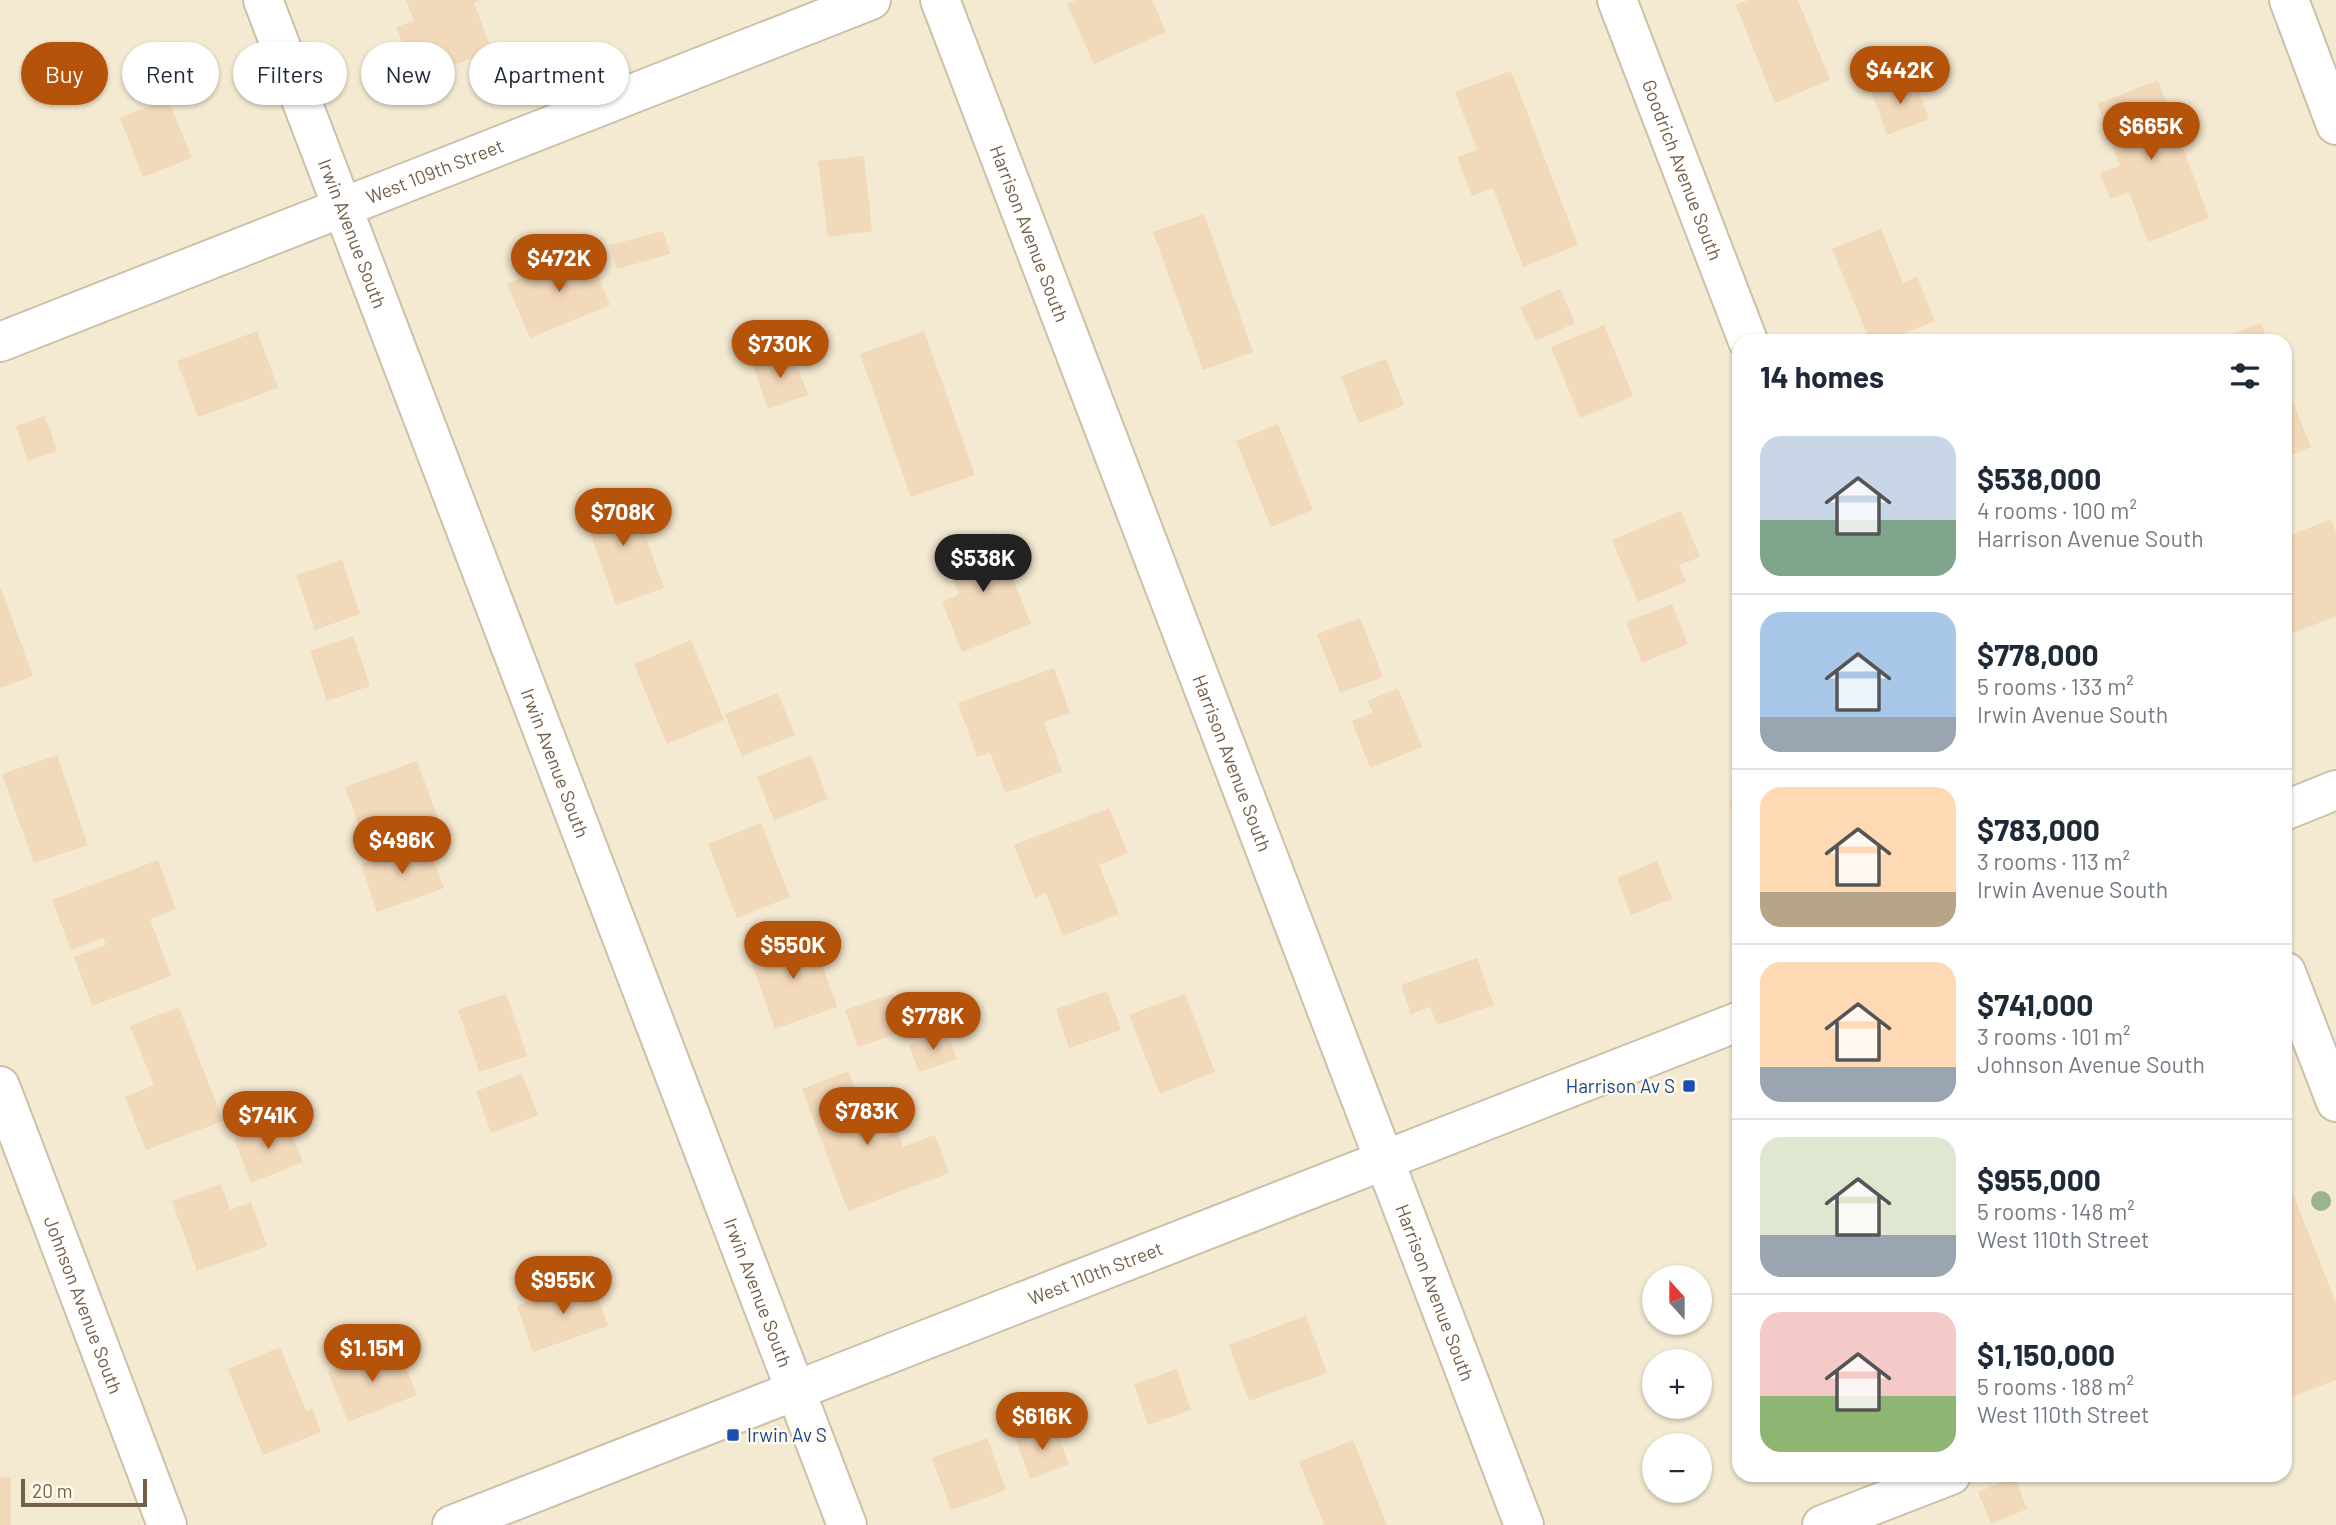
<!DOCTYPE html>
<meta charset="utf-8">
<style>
body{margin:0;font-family:Barlow,sans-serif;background:#f6f6f7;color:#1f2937;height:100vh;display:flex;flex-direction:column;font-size:26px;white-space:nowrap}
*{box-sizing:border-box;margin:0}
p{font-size:23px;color:#747a83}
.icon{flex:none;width:38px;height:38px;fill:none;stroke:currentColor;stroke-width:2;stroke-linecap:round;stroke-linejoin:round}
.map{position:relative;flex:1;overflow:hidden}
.sheet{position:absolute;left:1732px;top:334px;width:560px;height:1148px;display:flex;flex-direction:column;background:#fff;border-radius:21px;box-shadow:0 2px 5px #0004}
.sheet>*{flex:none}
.top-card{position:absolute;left:21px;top:42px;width:665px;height:63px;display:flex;gap:14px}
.needle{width:46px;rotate:339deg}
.tools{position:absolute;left:1642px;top:1265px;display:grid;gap:14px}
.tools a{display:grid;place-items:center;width:70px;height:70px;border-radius:50%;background:#fff;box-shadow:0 2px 5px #0004;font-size:35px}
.scale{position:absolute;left:21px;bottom:18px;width:126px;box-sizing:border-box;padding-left:7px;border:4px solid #745f48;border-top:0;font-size:19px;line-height:24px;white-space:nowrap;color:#745f48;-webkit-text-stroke:5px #fffae9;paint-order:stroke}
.price{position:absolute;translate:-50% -60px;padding:0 16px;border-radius:24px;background:#b45309;color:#fff;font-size:23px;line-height:46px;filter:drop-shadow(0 2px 4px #0008)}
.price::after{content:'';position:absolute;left:50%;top:42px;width:21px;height:16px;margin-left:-10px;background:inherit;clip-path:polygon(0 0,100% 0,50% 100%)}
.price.current{background:#222;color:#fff}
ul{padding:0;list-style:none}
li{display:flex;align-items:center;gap:21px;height:175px;padding:0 28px}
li+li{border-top:2px solid #e0e1e3}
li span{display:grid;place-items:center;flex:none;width:196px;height:140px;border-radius:21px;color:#555}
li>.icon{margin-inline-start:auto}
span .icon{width:84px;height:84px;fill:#fffc;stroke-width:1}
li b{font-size:30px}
h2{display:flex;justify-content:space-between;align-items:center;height:84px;padding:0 28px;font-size:30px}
.pill{padding:0 24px;border-radius:32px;background:#fff;box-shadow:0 2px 5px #0004;font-size:24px;line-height:63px}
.pill.current{background:#b45309;color:#fff}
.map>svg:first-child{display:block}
.residential{fill:#f4e9d1;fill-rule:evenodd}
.building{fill:#f2d9ba}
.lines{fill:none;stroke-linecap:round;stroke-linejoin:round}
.minor-casing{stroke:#cebfa9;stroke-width:42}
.minor{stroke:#fff;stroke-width:38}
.tree{fill:#9bb58a}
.transit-dot{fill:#1a4fb4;stroke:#fffae9;stroke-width:2.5}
.labels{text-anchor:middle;stroke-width:5;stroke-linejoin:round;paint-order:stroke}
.street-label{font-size:19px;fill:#745f48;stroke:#fffae9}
.transit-label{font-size:19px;fill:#164399;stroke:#fffae9;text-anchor:end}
</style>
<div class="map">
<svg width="2336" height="1525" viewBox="0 0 2336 1525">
<rect width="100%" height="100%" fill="#fcf6e2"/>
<path class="residential" d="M0,0H2336V1525H0ZM1740,341H2286V1475H1740ZM1654,1278H1699V1323H1654ZM1654,1362H1699V1407H1654ZM1654,1446H1699V1491H1654Z"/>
<g class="building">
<path d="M406,0H480L474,3L492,51L416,79L396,27L414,21Z"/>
<path d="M1076,0H1152L1166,32L1094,64L1067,4Z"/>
<path d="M1748,0H1798L1830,80L1775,103L1736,5Z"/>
<path d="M1511,71L1578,245L1523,267L1493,188L1472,196L1457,157L1477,150L1455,92Z"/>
<path d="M1914,77L1929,119L1887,135L1872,93Z"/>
<path d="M2158,80L2209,218L2148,242L2129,192L2110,199L2100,173L2120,166L2097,104Z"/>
<path d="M168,99L192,158L143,177L120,118Z"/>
<path d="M864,156L872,231L828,237L818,161Z"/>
<path d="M1204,214L1253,352L1203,370L1153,232Z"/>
<path d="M1881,229L1903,283L1917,277L1935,321L1885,341H1870L1832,249Z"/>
<path d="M663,231L670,254L617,269L610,245Z"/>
<path d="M588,251L610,305L530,338L507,284Z"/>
<path d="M1560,289L1575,323L1536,341L1520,307Z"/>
<path d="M2261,323L2268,341H2215Z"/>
<path d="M1604,325L1633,396L1580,418L1551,347Z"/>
<path d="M257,331L278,388L198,417L177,361Z"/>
<path d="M924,331L975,475L911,497L860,354Z"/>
<path d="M792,351L808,395L768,409L753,365Z"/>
<path d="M1386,359L1404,405L1359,423L1341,376Z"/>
<path d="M2286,385L2311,447L2286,457Z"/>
<path d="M45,416L57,451L28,461L16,426Z"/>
<path d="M1278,424L1313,510L1271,527L1236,441Z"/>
<path d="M629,490L664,588L616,605L581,507Z"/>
<path d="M1681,511L1700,557L1679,565L1686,582L1638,602L1612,540Z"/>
<path d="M2331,519L2336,532V616L2286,636V537Z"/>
<path d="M994,532L1031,624L962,652L942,602L959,594L942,552Z"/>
<path d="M342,560L360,614L315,630L296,575Z"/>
<path d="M0,586L33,676L0,688Z"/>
<path d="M1672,604L1688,644L1642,663L1626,622Z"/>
<path d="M1360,618L1383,677L1340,693L1317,634Z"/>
<path d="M353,636L370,686L327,701L310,651Z"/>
<path d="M691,640L724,720L667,744L634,664Z"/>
<path d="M1054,668L1070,713L1044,722L1062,772L1005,793L990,752L977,757L958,703Z"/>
<path d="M1398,688L1422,747L1370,768L1352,721L1373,713L1368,701Z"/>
<path d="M778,693L795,735L742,756L725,714Z"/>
<path d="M57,755L88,845L34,863L2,774Z"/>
<path d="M811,755L828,799L774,820L757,777Z"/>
<path d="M417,761L438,818L366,845L345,787Z"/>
<path d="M1740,797V828L1739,829L1729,801Z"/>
<path d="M1109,808L1128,853L1099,865L1119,914L1063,936L1046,893L1035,898L1014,845Z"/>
<path d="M761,823L790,897L737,918L708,844Z"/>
<path d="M427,841L444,888L377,912L361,864Z"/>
<path d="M158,860L176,909L150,919L171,976L92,1006L74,957L106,945L103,938L71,950L52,900Z"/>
<path d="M1657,861L1672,899L1631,915L1617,878Z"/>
<path d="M811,933L837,1007L775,1029L749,955Z"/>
<path d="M1477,958L1494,1005L1437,1025L1430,1007L1411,1014L1401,985Z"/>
<path d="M1107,991L1121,1030L1069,1048L1056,1009Z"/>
<path d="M506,994L527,1056L479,1072L458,1010Z"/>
<path d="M893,994L905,1031L858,1047L845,1010Z"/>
<path d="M1185,994L1215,1072L1160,1094L1129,1015Z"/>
<path d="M179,1007L223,1121L146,1150L125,1097L154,1085L130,1026Z"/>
<path d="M947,1031L957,1059L919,1072L909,1045Z"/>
<path d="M848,1071L874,1140L898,1131L903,1147L935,1135L949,1173L848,1211L802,1089Z"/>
<path d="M522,1074L538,1115L491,1133L476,1091Z"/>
<path d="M285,1118L303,1162L251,1183L234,1139Z"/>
<path d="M2286,1176L2336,1303V1380L2286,1399Z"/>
<path d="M221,1184L230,1210L251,1202L267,1246L197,1271L172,1201Z"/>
<path d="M592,1279L608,1326L533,1352L517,1306Z"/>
<path d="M1306,1316L1327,1373L1249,1401L1229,1345Z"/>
<path d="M397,1345L417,1395L348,1422L328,1372Z"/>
<path d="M280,1347L306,1411L312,1408L321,1432L263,1455L228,1369Z"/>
<path d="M1177,1369L1191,1410L1148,1425L1134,1384Z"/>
<path d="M1055,1426L1069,1464L1030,1479L1016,1440Z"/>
<path d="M987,1438L1006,1490L951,1510L932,1458Z"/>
<path d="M1353,1440L1387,1525H1324L1299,1462Z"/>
<path d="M2072,1475H2090L2075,1481Z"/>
<path d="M11,1477V1525H0V1478Z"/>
<path d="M2015,1477L2027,1509L1991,1524L1978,1492Z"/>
</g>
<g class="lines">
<defs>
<g id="minor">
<path id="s1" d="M263,0L847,1525"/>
<path id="s2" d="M940,0L1524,1525"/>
<path id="s3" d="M1617,0L1748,341"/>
<path d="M2289,0L2336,125"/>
<path id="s4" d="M0,342L871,0"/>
<path d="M2286,810L2336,790"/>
<path d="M2286,972L2336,1102"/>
<path id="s5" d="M0,1086L167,1525"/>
<path id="s6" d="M452,1525L1740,1021"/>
<path d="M1822,1525L1951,1475"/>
</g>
</defs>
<use href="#minor" class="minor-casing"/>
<use href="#minor" class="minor"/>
</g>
<circle class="tree" cx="2321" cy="1201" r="10"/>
<g class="transit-dot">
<rect x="1682" y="1079" width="14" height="14" rx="3.5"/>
<rect x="726" y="1428" width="14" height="14" rx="3.5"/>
</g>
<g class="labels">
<g class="street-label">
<text dy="7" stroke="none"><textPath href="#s4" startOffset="467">West 109th Street</textPath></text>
<text dy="7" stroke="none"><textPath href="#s3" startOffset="182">Goodrich Avenue South</textPath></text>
<text dy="7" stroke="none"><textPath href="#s1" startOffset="250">Irwin Avenue South</textPath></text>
<text dy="7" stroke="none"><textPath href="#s2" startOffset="250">Harrison Avenue South</textPath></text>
<text dy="7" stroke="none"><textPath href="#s1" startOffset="817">Irwin Avenue South</textPath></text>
<text dy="7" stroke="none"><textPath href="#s2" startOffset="817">Harrison Avenue South</textPath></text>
<text dy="7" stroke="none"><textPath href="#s6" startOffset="691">West 110th Street</textPath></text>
<text dy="7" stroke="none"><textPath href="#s1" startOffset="1384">Irwin Avenue South</textPath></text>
<text dy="7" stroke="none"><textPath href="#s2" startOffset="1384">Harrison Avenue South</textPath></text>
<text dy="7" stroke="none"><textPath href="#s5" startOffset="234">Johnson Avenue South</textPath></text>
</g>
<g class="transit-label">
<text x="1675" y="1093">Harrison Av S</text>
<text x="747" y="1442" text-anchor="start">Irwin Av S</text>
</g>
</g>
</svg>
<div class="tools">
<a><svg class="needle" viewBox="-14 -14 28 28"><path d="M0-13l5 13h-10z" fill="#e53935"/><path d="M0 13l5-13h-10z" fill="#747a83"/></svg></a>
<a>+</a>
<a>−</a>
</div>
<div class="scale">20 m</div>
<b class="price" style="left:1900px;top:106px">$442K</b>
<b class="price" style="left:2151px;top:162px">$665K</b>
<b class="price" style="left:559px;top:294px">$472K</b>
<b class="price" style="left:780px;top:380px">$730K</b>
<b class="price" style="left:623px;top:548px">$708K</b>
<b class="price current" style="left:983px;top:594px">$538K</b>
<b class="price" style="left:402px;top:876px">$496K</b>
<b class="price" style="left:793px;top:981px">$550K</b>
<b class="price" style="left:933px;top:1052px">$778K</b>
<b class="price" style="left:867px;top:1147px">$783K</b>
<b class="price" style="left:268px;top:1151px">$741K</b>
<b class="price" style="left:563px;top:1316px">$955K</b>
<b class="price" style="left:372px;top:1384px">$1.15M</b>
<b class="price" style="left:1042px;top:1452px">$616K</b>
<div class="top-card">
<a class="pill current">Buy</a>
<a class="pill">Rent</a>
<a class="pill">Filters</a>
<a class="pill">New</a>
<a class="pill">Apartment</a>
</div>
<section class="sheet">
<h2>14 homes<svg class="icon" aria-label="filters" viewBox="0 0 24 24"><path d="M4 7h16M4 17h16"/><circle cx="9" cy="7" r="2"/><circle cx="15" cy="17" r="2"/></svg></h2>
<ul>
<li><span style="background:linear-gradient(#c9d6e8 60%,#7fa58c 0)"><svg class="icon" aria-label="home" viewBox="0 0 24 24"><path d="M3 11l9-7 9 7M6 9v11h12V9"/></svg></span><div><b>$538,000</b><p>4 rooms · 100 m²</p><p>Harrison Avenue South</p></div></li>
<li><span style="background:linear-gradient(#a9c7e8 75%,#9aa5b1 0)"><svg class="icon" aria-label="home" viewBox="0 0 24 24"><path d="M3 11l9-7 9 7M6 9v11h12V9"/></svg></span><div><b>$778,000</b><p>5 rooms · 133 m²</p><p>Irwin Avenue South</p></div></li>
<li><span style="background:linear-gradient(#ffd9b3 75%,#b9a48a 0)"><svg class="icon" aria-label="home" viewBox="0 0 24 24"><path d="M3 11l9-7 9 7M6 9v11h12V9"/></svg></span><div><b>$783,000</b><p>3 rooms · 113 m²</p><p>Irwin Avenue South</p></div></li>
<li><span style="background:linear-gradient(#ffd9b3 75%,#9aa5b1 0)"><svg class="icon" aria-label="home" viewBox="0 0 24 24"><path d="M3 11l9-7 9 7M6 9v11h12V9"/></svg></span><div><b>$741,000</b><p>3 rooms · 101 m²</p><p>Johnson Avenue South</p></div></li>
<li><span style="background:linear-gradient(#dfe7d0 70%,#9aa5b1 0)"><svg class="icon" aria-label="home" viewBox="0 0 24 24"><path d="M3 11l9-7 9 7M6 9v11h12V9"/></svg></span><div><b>$955,000</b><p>5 rooms · 148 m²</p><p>West 110th Street</p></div></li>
<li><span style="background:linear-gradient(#f6c9c9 60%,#8fb573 0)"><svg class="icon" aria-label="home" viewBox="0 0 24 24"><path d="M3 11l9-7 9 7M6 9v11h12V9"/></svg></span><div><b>$1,150,000</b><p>5 rooms · 188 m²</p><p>West 110th Street</p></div></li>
</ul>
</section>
</div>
